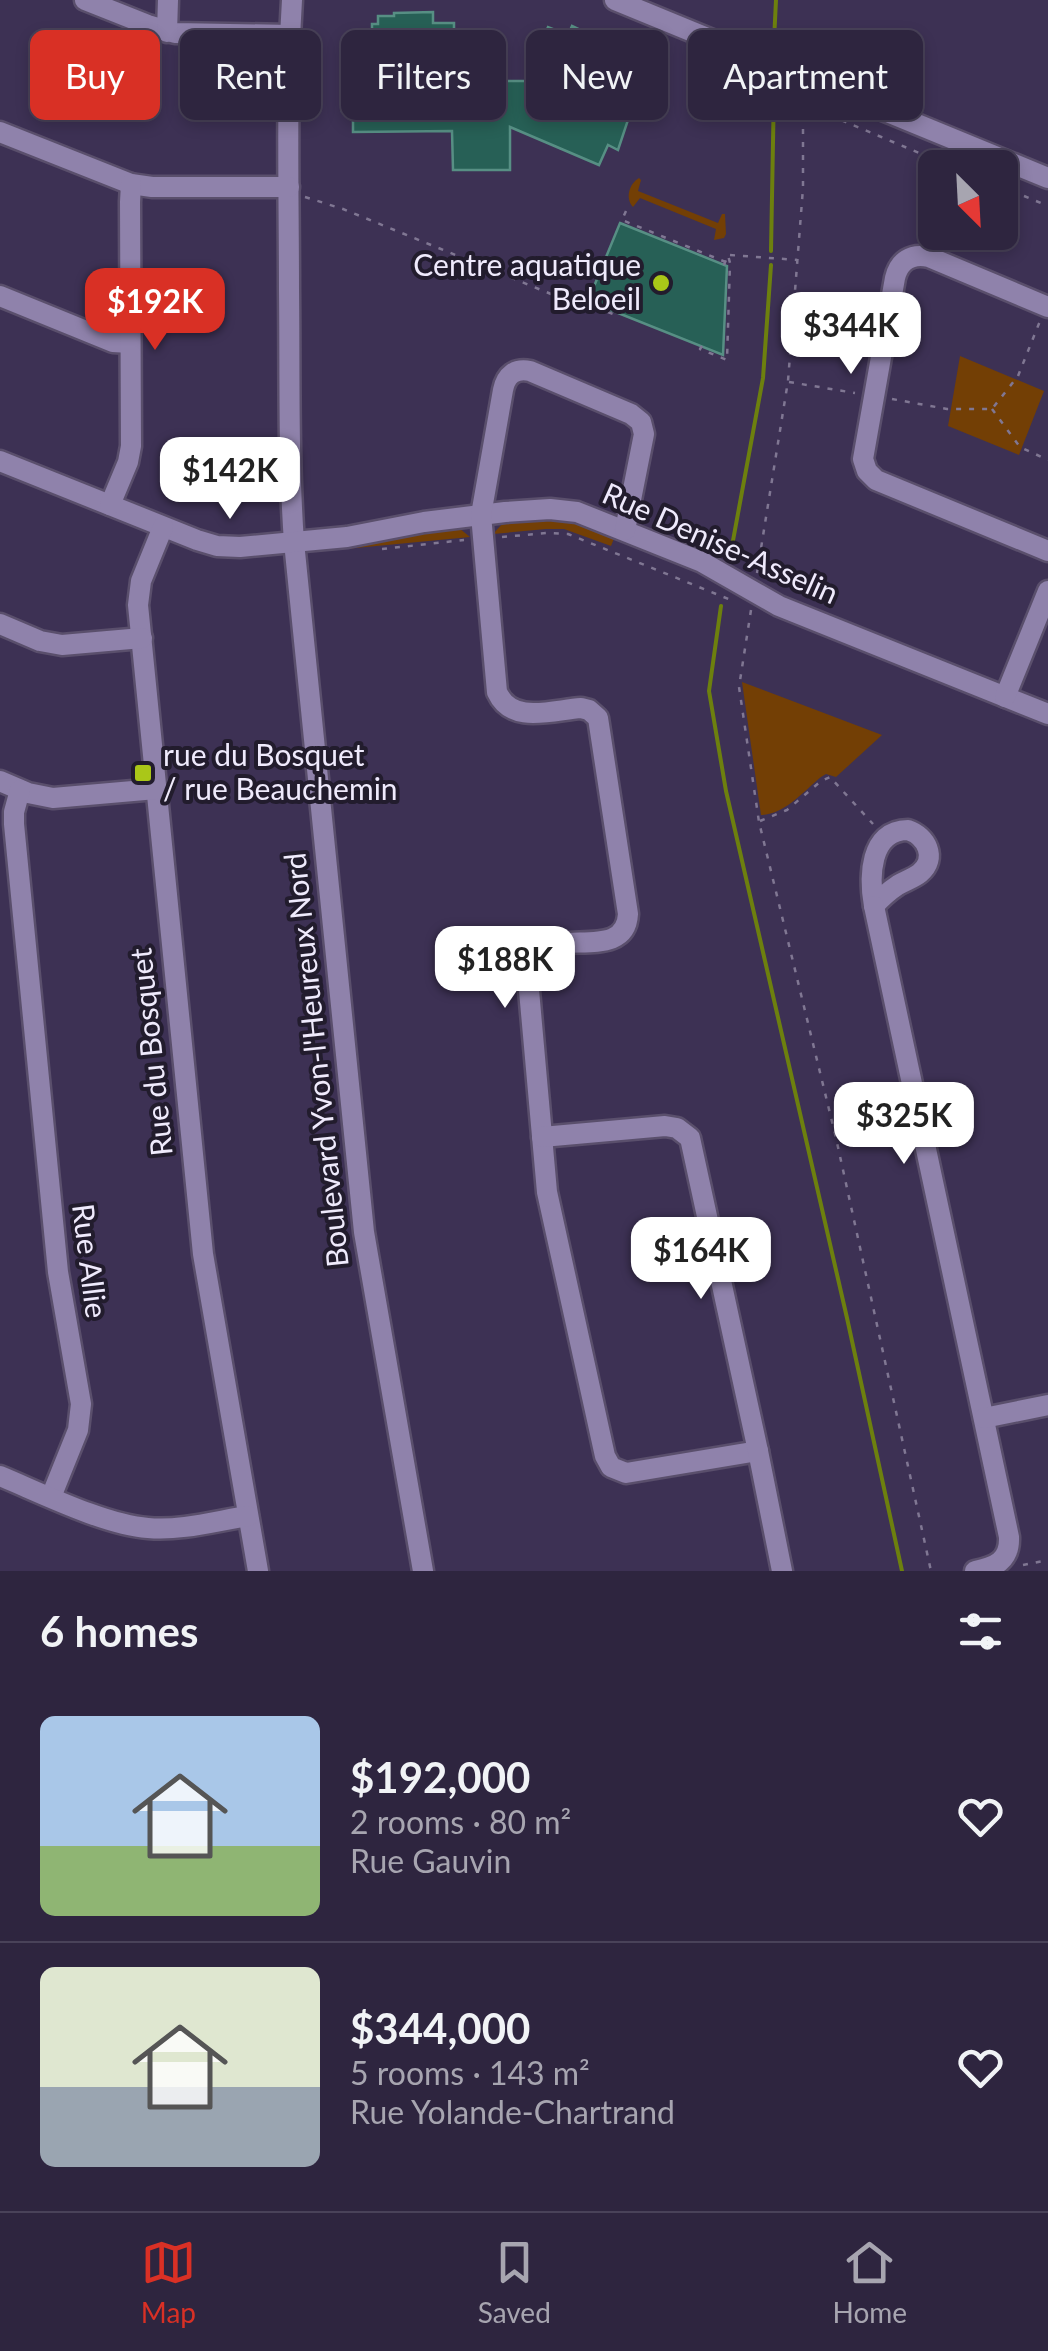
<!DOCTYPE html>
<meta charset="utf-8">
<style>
body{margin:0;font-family:Lato,sans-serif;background:#3a314a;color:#f1f3f6;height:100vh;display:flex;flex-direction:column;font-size:38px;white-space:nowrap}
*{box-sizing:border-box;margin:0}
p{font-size:32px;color:#a7a5b0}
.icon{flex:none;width:55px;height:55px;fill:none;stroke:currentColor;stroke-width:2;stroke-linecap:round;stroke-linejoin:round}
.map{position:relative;height:1571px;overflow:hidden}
.drawer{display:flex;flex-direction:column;background:#2e253f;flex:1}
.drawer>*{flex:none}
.guide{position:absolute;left:30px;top:30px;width:990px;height:90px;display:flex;gap:20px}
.needle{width:65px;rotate:156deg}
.controls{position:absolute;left:918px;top:150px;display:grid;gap:20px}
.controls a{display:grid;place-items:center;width:100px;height:100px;border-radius:15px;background:#2e253f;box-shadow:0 5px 15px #0003,0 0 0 2px #494259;font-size:50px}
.price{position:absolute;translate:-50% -85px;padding:0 22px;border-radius:20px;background:#fff;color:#222;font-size:32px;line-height:65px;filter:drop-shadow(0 2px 5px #0008)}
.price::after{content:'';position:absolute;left:50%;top:60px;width:30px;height:22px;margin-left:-15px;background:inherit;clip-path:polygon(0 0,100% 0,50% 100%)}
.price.current{background:#d93025;color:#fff}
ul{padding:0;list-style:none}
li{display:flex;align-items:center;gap:30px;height:250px;padding:0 40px}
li+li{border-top:2px solid #494259}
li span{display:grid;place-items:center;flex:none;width:280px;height:200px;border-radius:15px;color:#555}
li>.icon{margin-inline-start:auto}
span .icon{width:120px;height:120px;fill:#fffc;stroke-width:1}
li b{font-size:42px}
h2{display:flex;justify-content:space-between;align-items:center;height:120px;padding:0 40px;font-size:42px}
.tag{padding:0 35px;border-radius:15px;background:#2e253f;box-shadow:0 5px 15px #0003,0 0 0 2px #494259;font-size:35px;line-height:90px}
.tag.current{background:#d93025;color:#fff}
.menu{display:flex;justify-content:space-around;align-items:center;height:140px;border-top:2px solid #494259;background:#2e253f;font-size:28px;color:#a7a5b0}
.menu a{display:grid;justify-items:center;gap:5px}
.menu .current{color:#d93025}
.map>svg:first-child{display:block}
.green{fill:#733f05}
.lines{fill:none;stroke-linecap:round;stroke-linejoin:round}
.stream{stroke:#6d800e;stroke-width:4}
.building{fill:#276056;stroke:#578f84;stroke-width:2.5}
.minor-casing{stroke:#5a4f6c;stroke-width:25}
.path{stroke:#807793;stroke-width:2.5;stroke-dasharray:5 8;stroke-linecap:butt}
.minor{stroke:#8f82ab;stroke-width:20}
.poi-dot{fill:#aac718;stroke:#221c2d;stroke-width:4}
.labels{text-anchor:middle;stroke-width:8;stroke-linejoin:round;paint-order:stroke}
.poi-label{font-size:30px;fill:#efeafc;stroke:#221c2d;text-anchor:end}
.street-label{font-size:30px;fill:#efeafc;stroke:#221c2d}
</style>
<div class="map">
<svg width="1048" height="1571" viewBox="0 0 1048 1571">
<rect width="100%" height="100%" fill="#3d3154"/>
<g class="green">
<path d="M639,178L641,180L638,191L718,223L722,214H725L726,234L724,238L714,240L716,229L640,198L633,207C625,198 629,184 639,178Z"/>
<path d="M960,356L1044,391L1019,455L948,426Z"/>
<path d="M550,518L580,522L615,536L611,546L564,529H546L493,534L503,523Z"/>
<path d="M459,528L470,537L314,552L378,542L408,533Z"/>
<path d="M742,682L882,735L836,777L826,774L821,777C803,792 785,814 761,815Z"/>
</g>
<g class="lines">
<g class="stream">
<path d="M774,41L776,0"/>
<path d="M771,251L774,88"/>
<path d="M732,546L763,378L771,265"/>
<path d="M721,606L709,691L726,791L847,1318L902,1571"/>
</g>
</g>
<g class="building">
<path d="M433,12V23H454V81H525L548,27L568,35L572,26L621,49L618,55L623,58L615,76L577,60L571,75L563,72L547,109L574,120L577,112L596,120L605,100L624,109L622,114L629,117L618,150L608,145L599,165L510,127V170H453L452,131L353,132V111H342L344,77H352V71H372V93L393,92V101L423,100V60H415L414,44H372V24H378V16H394V13Z"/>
<path d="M620,223L727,266L723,355L588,301Z"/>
</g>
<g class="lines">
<defs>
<g id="minor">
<path d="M85,0L148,25L175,33L290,35"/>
<path d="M292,0C286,96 289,194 289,290C290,374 288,458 294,542L364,1232L423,1571"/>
<path d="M615,0L1048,178"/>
<path d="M167,32L168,0"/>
<path d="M0,132L131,184L152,187H289"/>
<path d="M0,296L113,342L130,343"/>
<path d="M1048,307L929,257C911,253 899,261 895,278L863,459L867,471L876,480L1048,551"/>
<path d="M0,461L197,540L217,546L240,547L347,537L424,522L505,512L550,509L577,512L702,562L779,606L1048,714"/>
<path d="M110,505L128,462L131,446L130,202L131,184"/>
<path d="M163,527L141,581L138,605L203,1254L258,1571"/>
<path d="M625,530L644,434L641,422L631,414L530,371C515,368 506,375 503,390L481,515L497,692C512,725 552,710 581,708L589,710L598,718L628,914C625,968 539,918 527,968L547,1192L605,1456L611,1467L626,1473L758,1451"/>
<path d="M0,624L40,641L62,645L142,638"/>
<path d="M1005,697L1048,591"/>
<path d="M0,781L28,793L53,798L156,789"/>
<path d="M20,790L14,812V824L58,1272L81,1404L78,1430L51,1497"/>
<path d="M908,830C926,836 938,858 920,873C914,878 905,881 898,885C889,891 881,898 874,906C869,878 869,830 908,830Z"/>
<path d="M874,906L1009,1537C1010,1561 995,1567 975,1571"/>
<path d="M542,1137L665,1126L677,1128L690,1138L758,1451L782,1571"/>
<path d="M984,1418L1048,1405"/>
<path d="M0,1476C41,1493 105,1525 148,1528C181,1531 216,1521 248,1516"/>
</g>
</defs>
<use href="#minor" class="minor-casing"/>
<g class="path">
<path d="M805,108L817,110L955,168"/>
<path d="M1000,186L1048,206"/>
<path d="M305,197L343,209L551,294L558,293L613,314L614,311"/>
<path d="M626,211L622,220L728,263"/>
<path d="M730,255L797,260"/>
<path d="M724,265L727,257"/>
<path d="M702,346L700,349L727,360L730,263L728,255"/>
<path d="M789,382L855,393"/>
<path d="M892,399L947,409H992L1018,376L1040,321"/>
<path d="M992,409L1020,447L1048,460"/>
<path d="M502,537L547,533L568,534L731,600"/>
<path d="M382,549L464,540"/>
<path d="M757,573L788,381L803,188V94"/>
<path d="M751,610L739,687L759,822L836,1138L931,1571"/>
<path d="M760,821L787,810L821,781L830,777L873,824"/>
<path d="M1023,1565L1048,1560"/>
</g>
<use href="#minor" class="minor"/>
</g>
<g class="poi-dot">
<circle cx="661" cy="283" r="10"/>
<rect x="133" y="763" width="20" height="20" rx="5"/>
</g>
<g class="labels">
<g class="poi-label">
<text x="641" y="276">Centre aquatique<tspan x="641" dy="34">Beloeil</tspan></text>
<text x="163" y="766" text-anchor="start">rue du Bosquet<tspan x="163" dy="34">/ rue Beauchemin</tspan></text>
</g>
<g class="street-label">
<text transform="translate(720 544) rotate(24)" y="10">Rue Denise-Asselin</text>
<text transform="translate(152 1052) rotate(-96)" y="10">Rue du Bosquet</text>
<text transform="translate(317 1060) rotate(-96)" y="10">Boulevard Yvon-l'Heureux Nord</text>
<text transform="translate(89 1261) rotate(83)" y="10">Rue Allie</text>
</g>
</g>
</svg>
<div class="controls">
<a><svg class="needle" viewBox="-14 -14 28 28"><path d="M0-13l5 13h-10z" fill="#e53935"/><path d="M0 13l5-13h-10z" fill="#a7a5b0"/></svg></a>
</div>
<b class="price current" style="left:155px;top:353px">$192K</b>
<b class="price" style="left:851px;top:377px">$344K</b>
<b class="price" style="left:230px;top:522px">$142K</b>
<b class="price" style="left:505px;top:1011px">$188K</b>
<b class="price" style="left:904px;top:1167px">$325K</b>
<b class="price" style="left:701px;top:1302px">$164K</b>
<div class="guide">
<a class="tag current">Buy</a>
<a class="tag">Rent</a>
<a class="tag">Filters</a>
<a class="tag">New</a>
<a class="tag">Apartment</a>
</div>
</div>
<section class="drawer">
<h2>6 homes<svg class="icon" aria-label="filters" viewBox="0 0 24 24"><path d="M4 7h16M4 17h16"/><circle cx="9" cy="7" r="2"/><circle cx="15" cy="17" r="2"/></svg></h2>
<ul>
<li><span style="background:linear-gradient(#a9c7e8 65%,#8fb573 0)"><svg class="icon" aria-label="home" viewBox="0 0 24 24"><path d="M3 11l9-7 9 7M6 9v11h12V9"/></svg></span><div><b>$192,000</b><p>2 rooms · 80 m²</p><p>Rue Gauvin</p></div><svg class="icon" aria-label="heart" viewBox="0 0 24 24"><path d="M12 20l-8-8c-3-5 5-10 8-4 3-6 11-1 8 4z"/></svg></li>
<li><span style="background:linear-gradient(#dfe7d0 60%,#9aa5b1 0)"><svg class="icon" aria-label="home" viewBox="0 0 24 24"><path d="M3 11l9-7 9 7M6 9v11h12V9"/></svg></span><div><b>$344,000</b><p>5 rooms · 143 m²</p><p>Rue Yolande-Chartrand</p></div><svg class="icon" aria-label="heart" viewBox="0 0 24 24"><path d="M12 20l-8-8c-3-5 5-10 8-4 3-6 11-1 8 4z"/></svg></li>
</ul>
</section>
<nav class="menu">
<a class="current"><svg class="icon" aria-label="map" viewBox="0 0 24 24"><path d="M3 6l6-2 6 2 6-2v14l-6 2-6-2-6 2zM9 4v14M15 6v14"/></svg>Map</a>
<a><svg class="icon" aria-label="saved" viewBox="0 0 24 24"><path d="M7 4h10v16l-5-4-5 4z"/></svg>Saved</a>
<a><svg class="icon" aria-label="home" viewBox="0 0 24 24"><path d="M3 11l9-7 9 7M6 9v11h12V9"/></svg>Home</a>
</nav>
